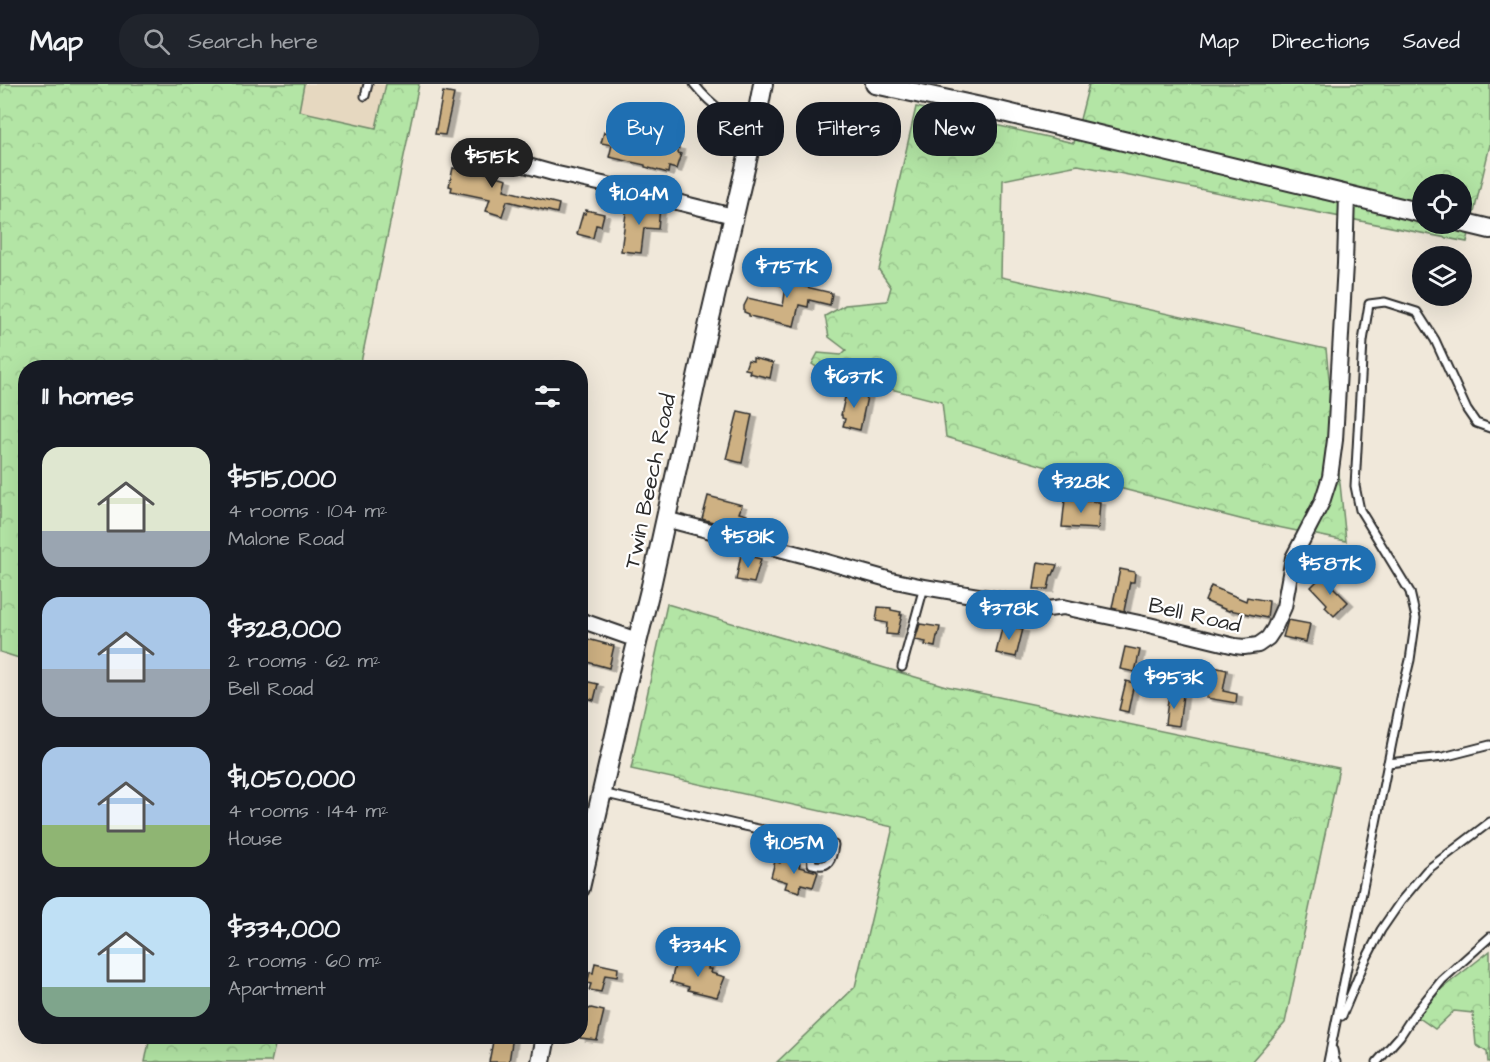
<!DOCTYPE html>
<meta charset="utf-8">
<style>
body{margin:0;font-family:"Architects Daughter",sans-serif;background:#20242c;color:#f1f3f6;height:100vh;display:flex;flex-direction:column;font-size:22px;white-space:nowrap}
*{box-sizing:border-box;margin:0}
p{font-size:20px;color:#9ea1a6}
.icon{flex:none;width:33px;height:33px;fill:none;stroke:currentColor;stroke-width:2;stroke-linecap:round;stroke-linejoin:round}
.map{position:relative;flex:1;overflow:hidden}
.drawer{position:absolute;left:18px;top:276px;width:570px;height:684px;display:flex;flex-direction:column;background:#171b24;border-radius:24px;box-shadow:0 6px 24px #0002}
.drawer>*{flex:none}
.hud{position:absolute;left:606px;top:18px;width:570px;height:54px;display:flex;gap:12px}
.controls{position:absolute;left:1412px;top:90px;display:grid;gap:12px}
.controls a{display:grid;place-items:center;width:60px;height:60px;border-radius:50%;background:#171b24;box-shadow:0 6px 24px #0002;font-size:30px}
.price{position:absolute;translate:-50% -51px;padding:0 14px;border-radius:21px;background:#1f6fb2;color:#fff;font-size:20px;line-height:39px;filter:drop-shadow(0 2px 3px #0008)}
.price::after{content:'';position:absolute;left:50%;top:36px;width:18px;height:14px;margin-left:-9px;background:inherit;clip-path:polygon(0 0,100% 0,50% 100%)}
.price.active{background:#222;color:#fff}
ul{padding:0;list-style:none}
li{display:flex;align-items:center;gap:18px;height:150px;padding:0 24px}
li span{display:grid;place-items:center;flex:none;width:168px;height:120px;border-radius:18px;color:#555}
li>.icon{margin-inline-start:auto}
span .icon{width:72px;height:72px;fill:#fffc;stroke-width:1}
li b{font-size:26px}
h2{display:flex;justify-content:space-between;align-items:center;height:72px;padding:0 24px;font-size:26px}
.tag{padding:0 21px;border-radius:24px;background:#171b24;box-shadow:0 6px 24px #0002;font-size:21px;line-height:54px}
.tag.active{background:#1f6fb2;color:#fff}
header{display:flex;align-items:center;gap:36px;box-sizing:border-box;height:84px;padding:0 30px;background:#171b24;border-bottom:2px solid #363941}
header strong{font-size:28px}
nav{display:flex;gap:33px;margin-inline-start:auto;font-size:21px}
.search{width:420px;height:54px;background:#20242c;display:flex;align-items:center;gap:15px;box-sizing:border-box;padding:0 21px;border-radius:24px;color:#9ea1a6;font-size:22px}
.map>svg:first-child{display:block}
.built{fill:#e6d8c0}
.forest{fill:url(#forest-crowns);stroke:#6f8868;stroke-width:1.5;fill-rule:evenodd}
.building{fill:#ceb183;stroke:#2b2b2b;stroke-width:1.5;filter:url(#shadow)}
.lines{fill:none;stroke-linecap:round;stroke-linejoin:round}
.lane-casing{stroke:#2b2b2b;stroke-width:11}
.street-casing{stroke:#2b2b2b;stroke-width:18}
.secondary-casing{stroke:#2b2b2b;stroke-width:22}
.lane{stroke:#fff;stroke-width:7}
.street{stroke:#fff;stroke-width:14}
.secondary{stroke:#fff;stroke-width:18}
.labels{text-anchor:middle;stroke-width:4.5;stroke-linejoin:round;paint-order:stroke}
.street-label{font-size:22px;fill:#2b2b2b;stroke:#fff}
</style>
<header>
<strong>Map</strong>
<div class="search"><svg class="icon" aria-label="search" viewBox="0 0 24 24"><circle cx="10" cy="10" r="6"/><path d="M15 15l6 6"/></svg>Search here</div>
<nav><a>Map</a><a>Directions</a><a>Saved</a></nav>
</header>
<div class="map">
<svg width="1490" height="978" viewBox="0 0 1490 978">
<defs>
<pattern id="forest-crowns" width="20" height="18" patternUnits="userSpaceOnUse" patternTransform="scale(1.5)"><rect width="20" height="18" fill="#b3e5a5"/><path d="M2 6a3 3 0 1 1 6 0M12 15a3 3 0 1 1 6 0" fill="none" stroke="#9ac58e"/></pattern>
<filter id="shadow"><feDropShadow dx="5.5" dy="3" stdDeviation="0" flood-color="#0004"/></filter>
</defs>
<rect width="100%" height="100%" fill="#f0e8da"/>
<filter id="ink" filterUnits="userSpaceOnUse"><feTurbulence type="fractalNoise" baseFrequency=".0167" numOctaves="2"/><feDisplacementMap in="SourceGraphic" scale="12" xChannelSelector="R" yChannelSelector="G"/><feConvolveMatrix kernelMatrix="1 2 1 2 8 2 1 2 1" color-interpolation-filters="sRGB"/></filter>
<g filter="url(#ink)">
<path class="built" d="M304,0H386L376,45L298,27Z"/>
<g class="forest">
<path d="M0,0H304L299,27L376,44L386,0H419L360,283L26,284L25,576L0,568Z"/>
<path d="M1089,0H1490V61L1467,158L1078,81L1003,96L1001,193L1326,265L1346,457L1244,436L1111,402L946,353L942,318L824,288L812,280L818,269L841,271L846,266L829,253L825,232L845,221L887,217L891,203L879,186L916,23L1074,59ZM1422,100H1461V140H1422Z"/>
<path d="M667,520L946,602L1339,684L1285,939L1251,978H777L855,903L893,743L631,685Z"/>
<path d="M1490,867V978H1488L1487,968L1476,961L1473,929L1454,927L1435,945L1418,933L1440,906Z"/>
<path d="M150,953V952L277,953L271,978H145Z"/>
</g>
<g class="building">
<path d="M443,8L454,10L445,51L435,50Z"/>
<path d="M604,48L651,58V56L679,63L678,69L681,70L676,85L669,83L668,89L645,83V81L609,73L612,61L601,59Z"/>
<path d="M460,76L484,81L483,88L507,95L504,106L559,120L557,129L507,117L502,132L486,127L490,115L451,107L452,103L449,102L453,84L458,85Z"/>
<path d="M639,120L660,123L658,145L644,144L641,169L621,167L627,121L639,122Z"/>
<path d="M586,126L604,130L601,142L596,141L593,154L577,150L583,129L585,130Z"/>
<path d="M771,185L784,188V186L805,191L802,202L832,209L830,221L809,216L808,223L799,221L794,242L749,232V230L744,228V222L748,214L783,222L786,202L768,197Z"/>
<path d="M753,274L773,279L770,294L749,289L750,286L745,285L748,276L753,277Z"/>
<path d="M852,305L868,308L860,346L843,342L845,335L842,334V331H841L845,313L847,314L848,311H851Z"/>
<path d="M738,327L752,330L742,379L726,375Z"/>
<path d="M708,412L742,421L739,429L747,431L744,445L735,443V444L702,435Z"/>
<path d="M1065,415L1100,418L1098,445L1062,443Z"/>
<path d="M741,470L761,475L754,499L736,496Z"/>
<path d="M1038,478L1057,481L1053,491H1051L1048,505H1034Z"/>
<path d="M1120,485L1135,488L1134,498H1130L1124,527L1112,524Z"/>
<path d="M1322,492L1348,518L1334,532L1325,523L1327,520L1311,503Z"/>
<path d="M1211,502L1246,517L1247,513L1269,517L1267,534L1230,526L1229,527L1205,517Z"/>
<path d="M878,523L891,524V526L901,528L900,531H902L897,551L886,550L887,539L876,537Z"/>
<path d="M1288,536L1310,540L1306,558L1283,553Z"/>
<path d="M920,540L940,543L938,552H937L935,563L925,561L926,558L915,556Z"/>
<path d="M1003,540L1013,541L1012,543L1023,545L1016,573L996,569Z"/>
<path d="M580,553L614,562L609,584L580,576Z"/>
<path d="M1125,563L1140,566L1135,588L1120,585Z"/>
<path d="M1214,583L1227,586L1223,607L1237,610L1236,619L1206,614L1209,605H1210Z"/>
<path d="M580,596L598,600L594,616L580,612Z"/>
<path d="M1126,597L1134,599L1128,628L1119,626Z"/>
<path d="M1169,609L1183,611L1179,642L1165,640Z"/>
<path d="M781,775L800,780L799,783L818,788L813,803L801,800L800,808L785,804L787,798L771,793L775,777L780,779Z"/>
<path d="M701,875L709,877L708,885H712L711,889L725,893L717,913L688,906L689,903L671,898L676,876L698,883Z"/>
<path d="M595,879L618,884L617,893L605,891L601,908L589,906L591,900L587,899L590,888L593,889Z"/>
<path d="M591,924L604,927L597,956L580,954L582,940L580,939V926H587Z"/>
<path d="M494,952H513L509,978H489Z"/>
</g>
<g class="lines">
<defs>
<g id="lane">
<path d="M694,0C710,20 729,36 755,42"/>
<path d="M365,12L368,0"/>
<path d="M902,583L924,503"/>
<path d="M1388,679L1443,673L1490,661"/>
<path d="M602,709L735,740L834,761C832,776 829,785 812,780L810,764L813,758"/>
<path d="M1342,932L1364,879L1381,846L1401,817L1427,786L1490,738"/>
<path d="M1333,966L1335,977L1336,978"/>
<path d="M1328,978L1402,609L1410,576L1416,534L1410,508L1360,426L1355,402L1363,257L1369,220L1385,218L1417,228L1435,256L1467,326L1476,339L1490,344"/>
<path d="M1377,978L1400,952L1413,932L1442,896L1490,853"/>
</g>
<g id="street">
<path d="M478,68L553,89L639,108L681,119L733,132"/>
<path d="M665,435L806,472L891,496L924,503L978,512L1048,525L1063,523L1149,541L1235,562L1244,563L1258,561L1268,554L1274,545L1284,523L1293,474L1322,418L1330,393L1335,356L1345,180L1347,111"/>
<path d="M580,536L637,556"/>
</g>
<g id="secondary">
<path d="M875,0L999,27L1422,129"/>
<path d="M1461,138L1490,145"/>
<path d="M580,804L626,603L651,502L710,234L755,42L763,0"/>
<path d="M541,978L546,952"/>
</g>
</defs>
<use href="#lane" class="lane-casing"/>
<use href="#street" class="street-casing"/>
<use href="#secondary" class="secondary-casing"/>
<use href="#lane" class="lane"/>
<use href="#street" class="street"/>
<use href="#secondary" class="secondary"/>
</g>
</g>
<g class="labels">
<g class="street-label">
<text transform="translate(649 397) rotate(-78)" y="8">Twin Beech Road</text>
<text transform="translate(1195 530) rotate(13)" y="8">Bell Road</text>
</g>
</g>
</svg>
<div class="controls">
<a><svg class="icon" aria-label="locate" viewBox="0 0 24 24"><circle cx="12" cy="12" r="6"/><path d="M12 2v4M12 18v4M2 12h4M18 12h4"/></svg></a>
<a><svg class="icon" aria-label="layers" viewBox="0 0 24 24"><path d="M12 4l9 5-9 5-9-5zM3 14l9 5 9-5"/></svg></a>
</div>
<b class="price active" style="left:492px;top:105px">$515K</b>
<b class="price" style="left:639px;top:142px">$1.04M</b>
<b class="price" style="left:787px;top:215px">$757K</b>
<b class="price" style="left:854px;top:325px">$637K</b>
<b class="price" style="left:1081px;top:430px">$328K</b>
<b class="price" style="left:748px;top:485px">$581K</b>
<b class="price" style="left:1330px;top:512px">$587K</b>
<b class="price" style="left:1009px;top:557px">$378K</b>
<b class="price" style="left:1174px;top:626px">$953K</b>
<b class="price" style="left:794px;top:791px">$1.05M</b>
<b class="price" style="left:698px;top:894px">$334K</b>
<div class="hud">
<a class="tag active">Buy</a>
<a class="tag">Rent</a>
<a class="tag">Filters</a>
<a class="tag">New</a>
</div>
<section class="drawer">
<h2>11 homes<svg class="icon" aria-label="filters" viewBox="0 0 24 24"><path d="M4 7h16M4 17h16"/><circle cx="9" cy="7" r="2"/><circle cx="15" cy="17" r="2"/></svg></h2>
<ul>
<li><span style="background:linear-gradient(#dfe7d0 70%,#9aa5b1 0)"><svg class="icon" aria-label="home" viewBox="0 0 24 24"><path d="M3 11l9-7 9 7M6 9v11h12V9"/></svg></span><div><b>$515,000</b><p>4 rooms · 104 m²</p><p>Malone Road</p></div></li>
<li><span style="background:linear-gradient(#a9c7e8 60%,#9aa5b1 0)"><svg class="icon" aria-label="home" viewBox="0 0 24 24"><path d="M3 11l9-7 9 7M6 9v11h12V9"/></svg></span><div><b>$328,000</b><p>2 rooms · 62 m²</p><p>Bell Road</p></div></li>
<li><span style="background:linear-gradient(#a9c7e8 65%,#8fb573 0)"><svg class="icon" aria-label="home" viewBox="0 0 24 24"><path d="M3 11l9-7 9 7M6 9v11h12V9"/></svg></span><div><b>$1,050,000</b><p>4 rooms · 144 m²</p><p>House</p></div></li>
<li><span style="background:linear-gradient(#bfe0f5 75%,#7fa58c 0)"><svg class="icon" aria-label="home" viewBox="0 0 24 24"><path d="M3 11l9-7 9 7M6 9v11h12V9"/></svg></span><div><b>$334,000</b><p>2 rooms · 60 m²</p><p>Apartment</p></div></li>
</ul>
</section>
</div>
